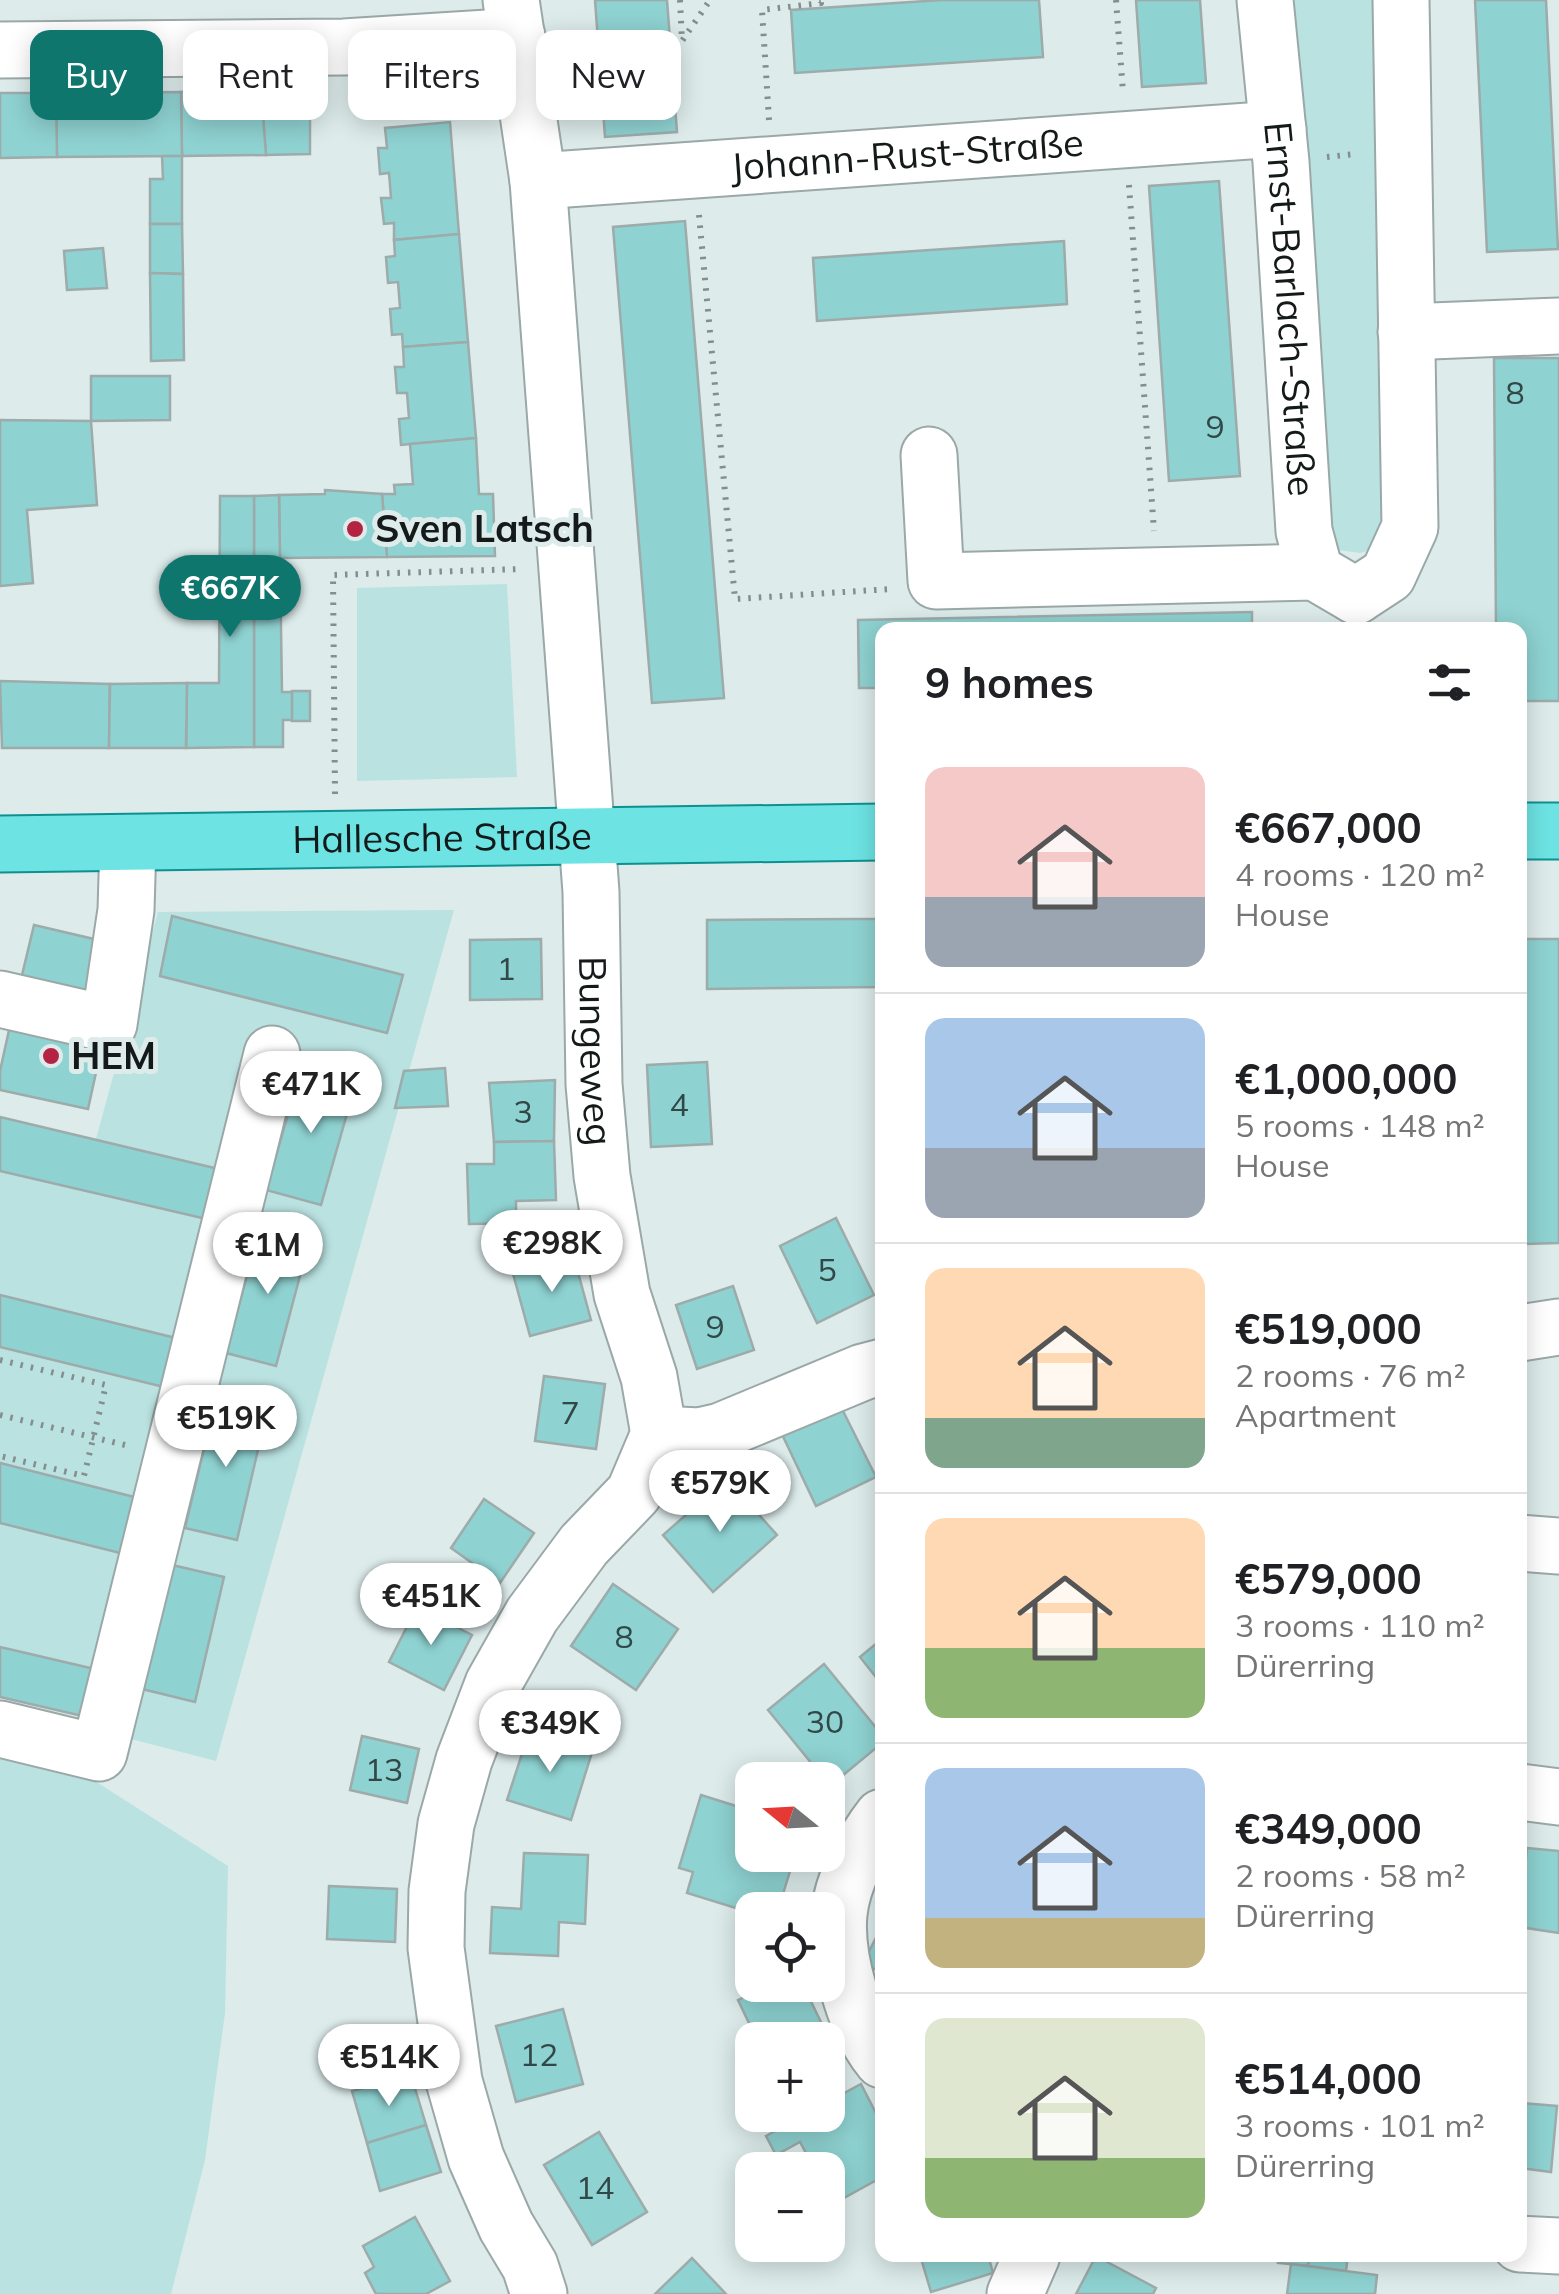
<!DOCTYPE html>
<meta charset="utf-8">
<style>
body{margin:0;font-family:Mulish,sans-serif;background:#f2f2f2;color:#202124;height:100vh;display:flex;flex-direction:column;font-size:38px;white-space:nowrap}
*{box-sizing:border-box;margin:0}
p{font-size:32px;color:#757577}
.icon{flex:none;width:55px;height:55px;fill:none;stroke:currentColor;stroke-width:2;stroke-linecap:round;stroke-linejoin:round}
.map{position:relative;flex:1;overflow:hidden}
.panel{position:absolute;left:875px;top:622px;width:652px;height:1640px;display:flex;flex-direction:column;background:#fff;border-radius:20px;box-shadow:0 5px 25px #0003}
.panel>*{flex:none}
.top-card{position:absolute;left:30px;top:30px;width:695px;height:90px;display:flex;gap:20px}
.needle{width:65px;rotate:288deg}
.fabs{position:absolute;left:735px;top:1762px;display:grid;gap:20px}
.fabs a{display:grid;place-items:center;width:110px;height:110px;border-radius:20px;background:#fff;box-shadow:0 5px 25px #0003;font-size:50px}
.price{position:absolute;translate:-50% -85px;padding:0 22px;border-radius:35px;background:#fff;color:#222;font-size:32px;line-height:65px;filter:drop-shadow(0 2px 5px #0008)}
.price::after{content:'';position:absolute;left:50%;top:60px;width:30px;height:22px;margin-left:-15px;background:inherit;clip-path:polygon(0 0,100% 0,50% 100%)}
.price.current{background:#0f766e;color:#fff}
ul{padding:0;list-style:none}
li{display:flex;align-items:center;gap:30px;height:250px;padding:0 50px}
li+li{border-top:2px solid #e0e0e0}
li span{display:grid;place-items:center;flex:none;width:280px;height:200px;border-radius:20px;color:#555}
li>.icon{margin-inline-start:auto}
span .icon{width:120px;height:120px;fill:#fffc;stroke-width:1}
li b{font-size:42px}
h2{display:flex;justify-content:space-between;align-items:center;height:120px;padding:0 50px;font-size:42px}
.chip{padding:0 35px;border-radius:20px;background:#fff;box-shadow:0 5px 25px #0003;font-size:35px;line-height:90px}
.chip.current{background:#0f766e;color:#fff}
.map>svg:first-child{display:block}
.green{fill:#bae2e1}
.building{fill:#8ed2d1;stroke:#9dabaa;stroke-width:2.5}
.lines{fill:none;stroke-linecap:round;stroke-linejoin:round}
.minor-casing{stroke:#9aa8a7;stroke-width:59}
.major-casing{stroke:#0e9091;stroke-width:59}
.path{stroke:#848e8e;stroke-width:6;stroke-dasharray:2.5 8;stroke-linecap:butt}
.minor{stroke:#fff;stroke-width:55}
.major{stroke:#6de3e3;stroke-width:55}
.poi-dot{fill:#b52342;stroke:#ddebeb;stroke-width:4}
.labels{text-anchor:middle;stroke-width:10;stroke-linejoin:round;paint-order:stroke}
.number-label{font-size:32px;fill:#324747}
.street-label{font-size:38px;fill:#141919;stroke:#ddebeb}
.poi-label{font-size:38px;font-weight:bold;fill:#141919;stroke:#ddebeb;text-anchor:start}
</style>
<div class="map">
<svg width="1559" height="2294" viewBox="0 0 1559 2294">
<rect width="100%" height="100%" fill="#ddebeb"/>
<g class="green">
<path d="M1290,0H1374L1397,479L1377,548L1360,553L1338,550L1323,527Z"/>
<path d="M507,584L517,777L357,781V588Z"/>
<path d="M454,910L216,1761L127,1738L266,1181L96,1139L158,912Z"/>
<path d="M0,1171L215,1221L103,1671L0,1647Z"/>
<path d="M0,1759L98,1783L228,1866L225,2013L205,2160L171,2294H0Z"/>
</g>
<g class="building">
<path d="M595,0H667L677,132L605,137Z"/>
<path d="M941,0H1039L1043,57L795,73L791,10Z"/>
<path d="M1136,0H1200L1206,83L1142,87Z"/>
<path d="M1475,0H1546L1558,249L1487,252Z"/>
<path d="M310,90V154L266,155L261,91Z"/>
<path d="M261,91L266,155L182,156L181,92Z"/>
<path d="M181,92L182,156L57,157L56,93Z"/>
<path d="M0,93H56L57,157L0,158Z"/>
<path d="M450,122L459,234L394,240V223L384,224L381,198H391L389,173L380,174L378,148H387L385,128Z"/>
<path d="M162,156H182V224H150V179H163Z"/>
<path d="M1219,181L1240,476L1169,481L1149,186Z"/>
<path d="M685,221L724,698L652,703L613,227Z"/>
<path d="M150,224H182L183,274L150,273Z"/>
<path d="M459,234L468,342L403,347L402,334L392,335L390,309L400,308L398,282L388,283L386,257L395,256L394,240Z"/>
<path d="M1064,241L1067,304L817,321L813,258Z"/>
<path d="M103,248L107,288L67,290L64,251Z"/>
<path d="M150,273L183,274L184,360L151,361Z"/>
<path d="M468,342L476,438L401,445L399,419L409,418L407,393H397L395,367H404L403,347Z"/>
<path d="M1494,358H1559V701H1520V630H1496Z"/>
<path d="M91,376H170V420L91,421Z"/>
<path d="M0,420L91,421L97,505L27,510L33,583L0,586Z"/>
<path d="M476,438L479,494H493L495,556L387,557L382,494H395L394,485L413,484L410,444Z"/>
<path d="M325,490L382,494L387,557L280,558L279,495L325,494Z"/>
<path d="M279,495L282,692H292L293,720H283V747H254V496Z"/>
<path d="M220,496H254V747L186,748L187,683H219Z"/>
<path d="M1252,612V630H882V688H859L858,620Z"/>
<path d="M0,681L110,684L109,748H2Z"/>
<path d="M187,683L186,748H109L110,684Z"/>
<path d="M310,691V721H292V691Z"/>
<path d="M172,916L403,975L387,1033L160,976Z"/>
<path d="M853,919H882V987L707,989V920Z"/>
<path d="M34,925L111,943L87,1037L11,1021Z"/>
<path d="M541,939L542,999L470,1000V940Z"/>
<path d="M1520,939H1559V1243L1520,1244Z"/>
<path d="M11,1021L103,1041L88,1109L0,1090V1071Z"/>
<path d="M707,1062L712,1144L651,1147L647,1065Z"/>
<path d="M302,1067L356,1082L321,1205L266,1190Z"/>
<path d="M445,1068L448,1106L395,1108L404,1071Z"/>
<path d="M555,1080L554,1141L494,1142L489,1083Z"/>
<path d="M0,1117L227,1171L215,1221L0,1171Z"/>
<path d="M554,1141L556,1200L516,1201V1223L469,1224L467,1164H494V1142Z"/>
<path d="M836,1218L874,1295L817,1323L780,1246Z"/>
<path d="M260,1228L309,1242L276,1366L226,1353Z"/>
<path d="M573,1254L591,1320L530,1336L512,1270Z"/>
<path d="M733,1286L754,1350L697,1369L676,1305Z"/>
<path d="M0,1295L184,1340L172,1389L0,1347Z"/>
<path d="M544,1376L605,1384L596,1449L535,1441Z"/>
<path d="M216,1399L267,1411L237,1540L185,1528Z"/>
<path d="M838,1401L876,1477L816,1506L780,1430Z"/>
<path d="M0,1463L146,1500L132,1556L0,1523Z"/>
<path d="M727,1479L777,1535L713,1592L663,1535Z"/>
<path d="M484,1499L534,1533L500,1583L451,1548Z"/>
<path d="M172,1565L224,1577L195,1702L142,1689Z"/>
<path d="M613,1584L678,1629L636,1690L571,1646Z"/>
<path d="M417,1607L472,1635L444,1690L389,1662Z"/>
<path d="M882,1639V1685L860,1657Z"/>
<path d="M0,1647L103,1671L91,1718L0,1697Z"/>
<path d="M824,1664L882,1735V1743L830,1786L768,1710Z"/>
<path d="M530,1729L593,1749L571,1820L507,1800Z"/>
<path d="M362,1736L419,1749L407,1803L350,1790Z"/>
<path d="M701,1795L752,1811V1855H795L778,1910H752V1913L687,1893L693,1872L679,1868Z"/>
<path d="M1527,1848L1559,1851V1933L1520,1927Z"/>
<path d="M524,1853L588,1855L585,1924L559,1922L558,1956L490,1953L492,1907L521,1909Z"/>
<path d="M329,1886L397,1889L395,1942L327,1939Z"/>
<path d="M882,1926V1973L863,1963Z"/>
<path d="M769,1985H803L835,2051L828,2055V2040H757L738,2000Z"/>
<path d="M563,2009L583,2084L516,2102L496,2026Z"/>
<path d="M411,2075L426,2125L367,2143L352,2091Z"/>
<path d="M861,2084L882,2125V2177L833,2204L828,2193V2170H815L800,2142L776,2155L766,2136L804,2115H828V2102Z"/>
<path d="M1520,2103L1557,2106L1551,2172L1520,2168Z"/>
<path d="M426,2125L441,2172L380,2191L367,2143Z"/>
<path d="M599,2132L647,2212L592,2245L544,2165Z"/>
<path d="M415,2217L450,2281L426,2294H376L365,2273L374,2267L363,2246Z"/>
<path d="M920,2255H988L993,2273L931,2292Z"/>
<path d="M1279,2255H1310L1308,2266L1278,2263Z"/>
<path d="M1310,2255H1348L1346,2271L1308,2266Z"/>
<path d="M1096,2256L1156,2288L1153,2294H1076Z"/>
<path d="M692,2258L726,2294H655Z"/>
<path d="M1291,2264L1377,2275L1375,2294H1287Z"/>
</g>
<g class="lines">
<defs>
<g id="minor">
<path id="s1" d="M511,0L538,181L591,892L594,1084L602,1176L622,1294L649,1377L659,1434"/>
<path id="s2" d="M1265,0L1281,162L1304,531L1315,572L1356,596"/>
<path d="M0,50L344,47L517,36"/>
<path id="s3" d="M538,181L1278,129"/>
<path d="M1406,332L1559,326"/>
<path d="M929,455L936,581L1315,572"/>
<path d="M1356,596L1388,575L1410,527L1401,0"/>
<path d="M0,999L109,1024L126,910L128,843"/>
<path d="M1520,1333L1559,1327"/>
<path d="M659,1434L699,1436L721,1431L863,1372L882,1367"/>
<path d="M1520,1543L1559,1546"/>
<path d="M0,1729L99,1753L272,1054"/>
<path d="M1520,1792L1559,1797"/>
<path d="M882,1817C863,1841 842,1882 839,1914C835,1956 855,2028 882,2060"/>
<path d="M1520,2244L1559,2246"/>
<path d="M539,2294L530,2266L506,2226L476,2158L454,2081L436,1948L437,1891L446,1824L464,1760L493,1684L532,1615L584,1545L634,1493L659,1434"/>
<path d="M1015,2294L1032,2255"/>
</g>
<g id="major">
<path d="M1520,831H1559"/>
<path id="s4" d="M0,844L882,832"/>
</g>
</defs>
<use href="#minor" class="minor-casing"/>
<use href="#major" class="major-casing"/>
<g class="path">
<path d="M680,0L682,41L710,0"/>
<path d="M1116,0L1123,92"/>
<path d="M769,120L762,10L821,3V0"/>
<path d="M1327,157L1355,154"/>
<path d="M1129,185L1154,531"/>
<path d="M699,215L735,599L891,589"/>
<path d="M335,794L333,575L521,569"/>
<path d="M0,1360L106,1385L84,1476L0,1456"/>
<path d="M0,1415L125,1445"/>
</g>
<use href="#minor" class="minor"/>
<use href="#major" class="major"/>
</g>
<g class="poi-dot">
<circle cx="355" cy="529" r="10"/>
<circle cx="51" cy="1056" r="10"/>
</g>
<g class="labels">
<g class="number-label">
<text x="1515" y="404">8</text>
<text x="1215" y="438">9</text>
<text x="506" y="980">1</text>
<text x="679" y="1116">4</text>
<text x="523" y="1123">3</text>
<text x="827" y="1281">5</text>
<text x="715" y="1338">9</text>
<text x="570" y="1424">7</text>
<text x="624" y="1648">8</text>
<text x="825" y="1733">30</text>
<text x="384" y="1781">13</text>
<text x="539" y="2066">12</text>
<text x="595" y="2199">14</text>
</g>
<g class="street-label">
<text dy="13" stroke="none"><textPath href="#s3" startOffset="370">Johann-Rust-Straße</textPath></text>
<text dy="13" stroke="none"><textPath href="#s2" startOffset="310">Ernst-Barlach-Straße</textPath></text>
<text dy="13" stroke="none"><textPath href="#s4" startOffset="442">Hallesche Straße</textPath></text>
<text dy="13" stroke="none"><textPath href="#s1" startOffset="1055">Bungeweg</textPath></text>
</g>
<g class="poi-label">
<text x="375" y="542">Sven Latsch</text>
<text x="71" y="1069">HEM</text>
</g>
</g>
</svg>
<div class="fabs">
<a><svg class="needle" viewBox="-14 -14 28 28"><path d="M0-13l5 13h-10z" fill="#e53935"/><path d="M0 13l5-13h-10z" fill="#757577"/></svg></a>
<a><svg class="icon" aria-label="locate" viewBox="0 0 24 24"><circle cx="12" cy="12" r="6"/><path d="M12 2v4M12 18v4M2 12h4M18 12h4"/></svg></a>
<a>+</a>
<a>−</a>
</div>
<b class="price current" style="left:230px;top:640px">€667K</b>
<b class="price" style="left:311px;top:1136px">€471K</b>
<b class="price" style="left:552px;top:1295px">€298K</b>
<b class="price" style="left:268px;top:1297px">€1M</b>
<b class="price" style="left:226px;top:1470px">€519K</b>
<b class="price" style="left:720px;top:1535px">€579K</b>
<b class="price" style="left:431px;top:1648px">€451K</b>
<b class="price" style="left:550px;top:1775px">€349K</b>
<b class="price" style="left:389px;top:2109px">€514K</b>
<div class="top-card">
<a class="chip current">Buy</a>
<a class="chip">Rent</a>
<a class="chip">Filters</a>
<a class="chip">New</a>
</div>
<section class="panel">
<h2>9 homes<svg class="icon" aria-label="filters" viewBox="0 0 24 24"><path d="M4 7h16M4 17h16"/><circle cx="9" cy="7" r="2"/><circle cx="15" cy="17" r="2"/></svg></h2>
<ul>
<li><span style="background:linear-gradient(#f6c9c9 65%,#9aa5b1 0)"><svg class="icon" aria-label="home" viewBox="0 0 24 24"><path d="M3 11l9-7 9 7M6 9v11h12V9"/></svg></span><div><b>€667,000</b><p>4 rooms · 120 m²</p><p>House</p></div></li>
<li><span style="background:linear-gradient(#a9c7e8 65%,#9aa5b1 0)"><svg class="icon" aria-label="home" viewBox="0 0 24 24"><path d="M3 11l9-7 9 7M6 9v11h12V9"/></svg></span><div><b>€1,000,000</b><p>5 rooms · 148 m²</p><p>House</p></div></li>
<li><span style="background:linear-gradient(#ffd9b3 75%,#7fa58c 0)"><svg class="icon" aria-label="home" viewBox="0 0 24 24"><path d="M3 11l9-7 9 7M6 9v11h12V9"/></svg></span><div><b>€519,000</b><p>2 rooms · 76 m²</p><p>Apartment</p></div></li>
<li><span style="background:linear-gradient(#ffd9b3 65%,#8fb573 0)"><svg class="icon" aria-label="home" viewBox="0 0 24 24"><path d="M3 11l9-7 9 7M6 9v11h12V9"/></svg></span><div><b>€579,000</b><p>3 rooms · 110 m²</p><p>Dürerring</p></div></li>
<li><span style="background:linear-gradient(#a9c7e8 75%,#c2b280 0)"><svg class="icon" aria-label="home" viewBox="0 0 24 24"><path d="M3 11l9-7 9 7M6 9v11h12V9"/></svg></span><div><b>€349,000</b><p>2 rooms · 58 m²</p><p>Dürerring</p></div></li>
<li><span style="background:linear-gradient(#dfe7d0 70%,#8fb573 0)"><svg class="icon" aria-label="home" viewBox="0 0 24 24"><path d="M3 11l9-7 9 7M6 9v11h12V9"/></svg></span><div><b>€514,000</b><p>3 rooms · 101 m²</p><p>Dürerring</p></div></li>
</ul>
</section>
</div>
